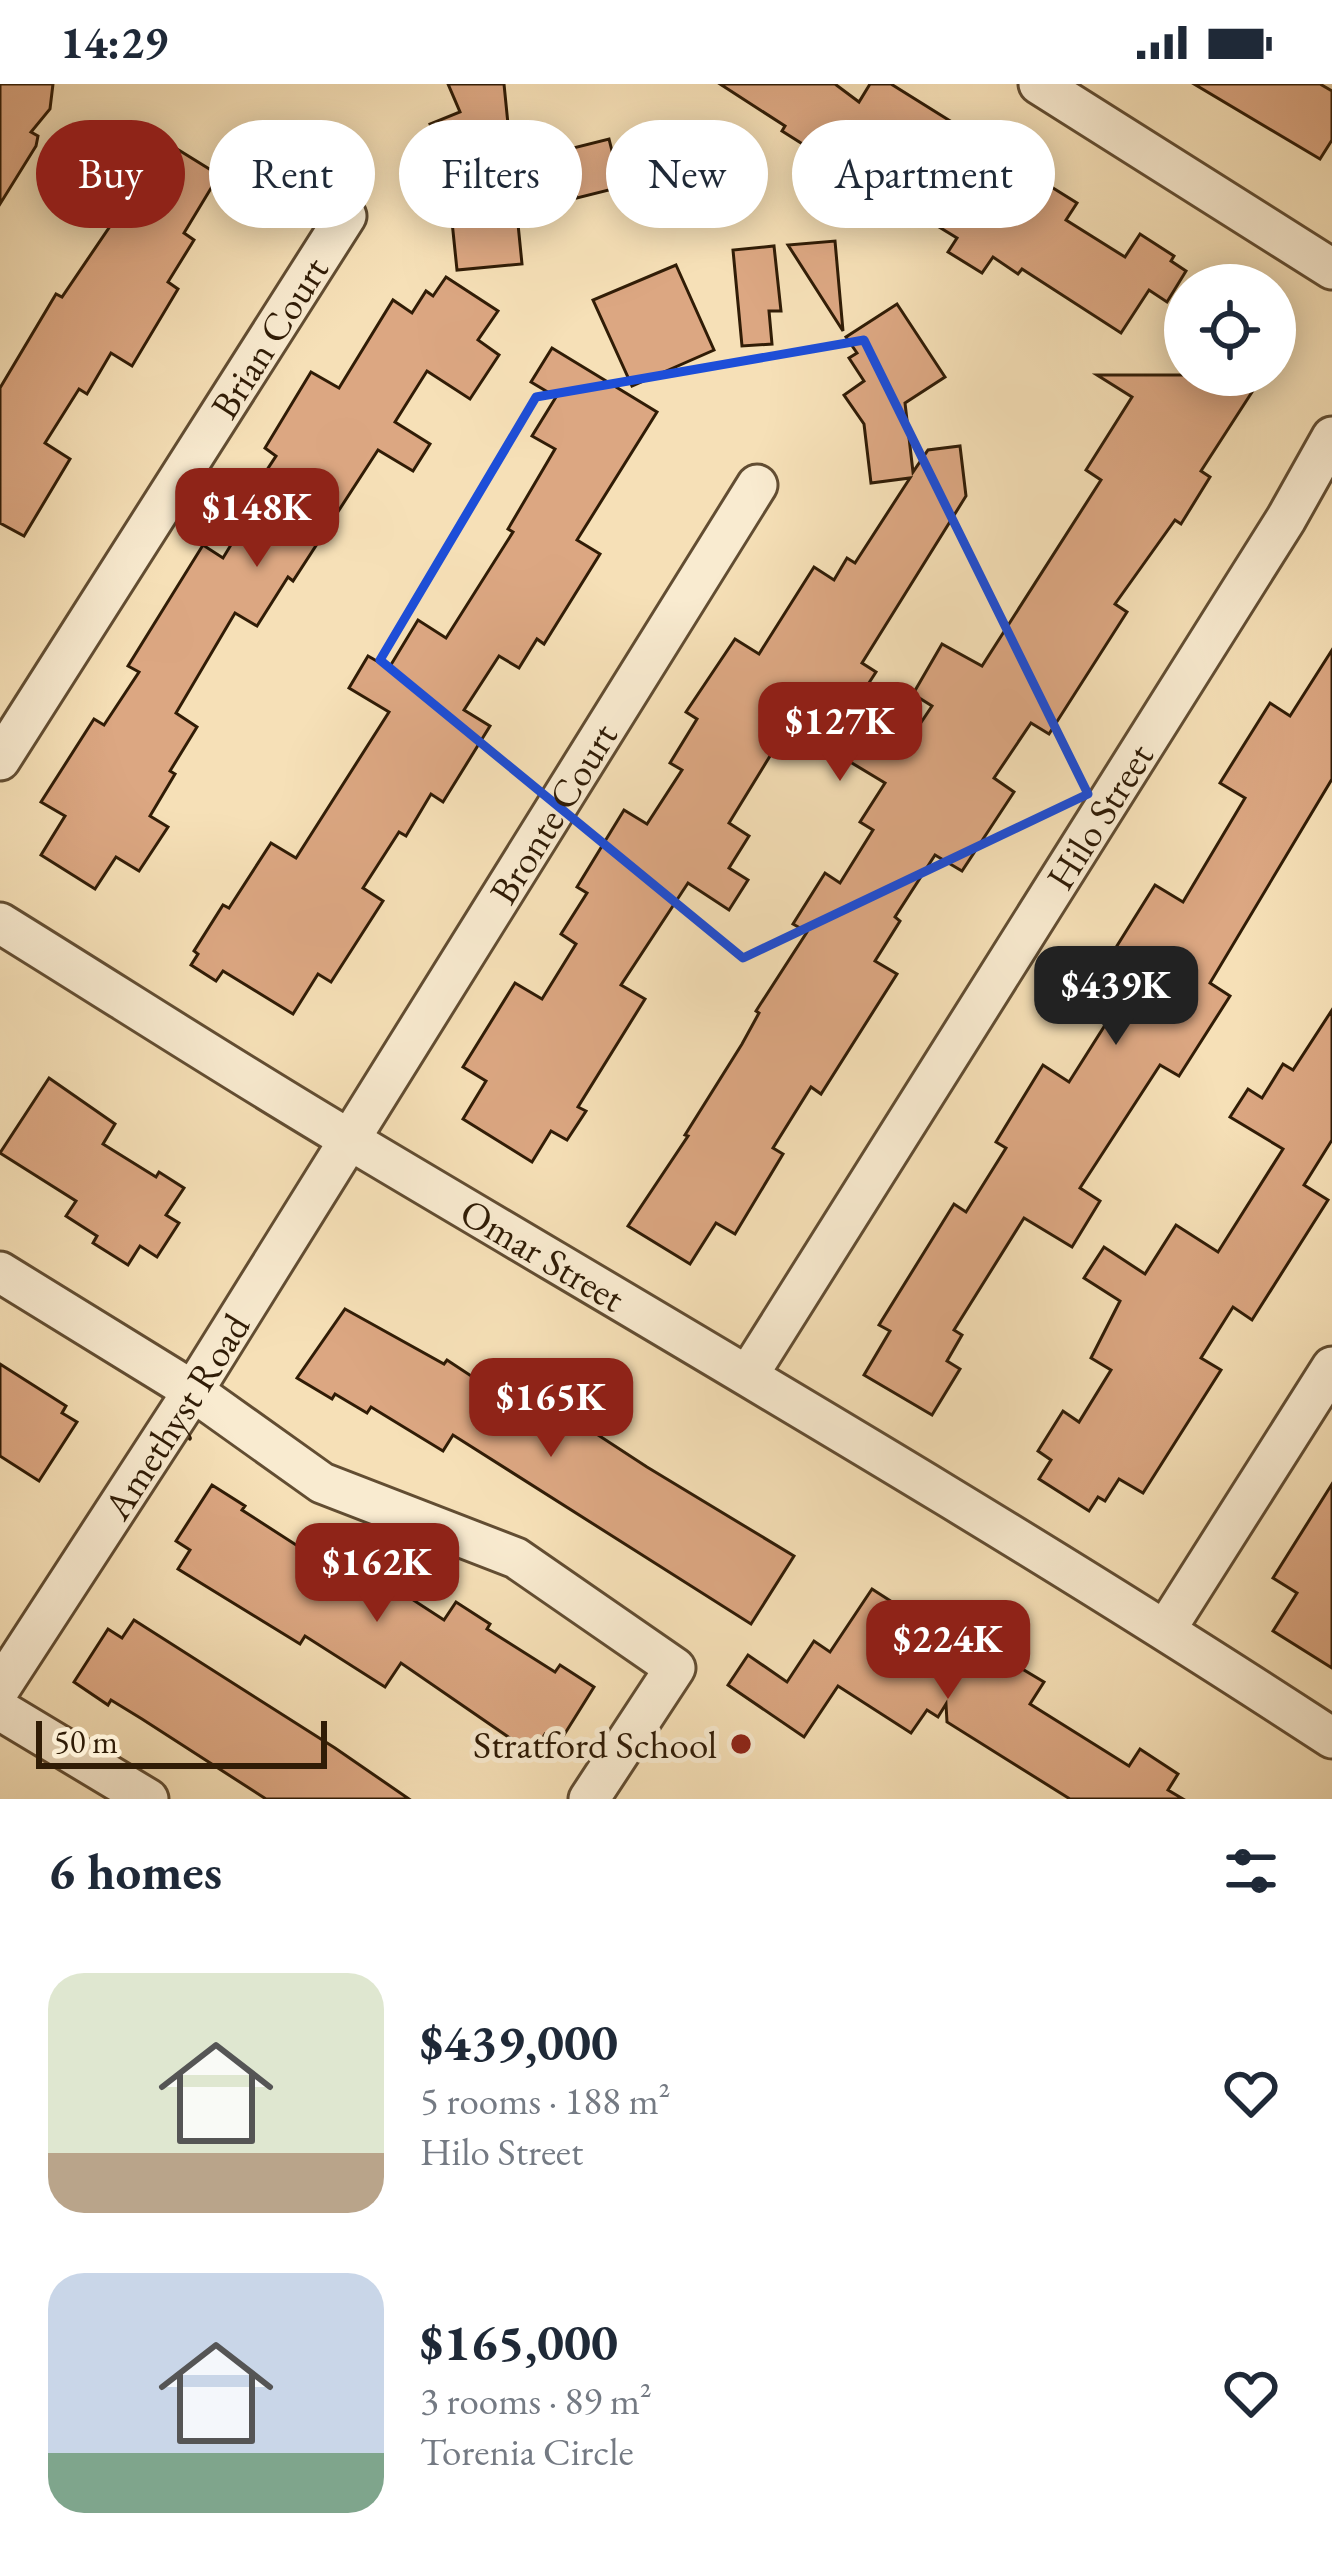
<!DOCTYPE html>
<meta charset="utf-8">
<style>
body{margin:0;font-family:"EB Garamond",serif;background:#f2f2f3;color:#1f2937;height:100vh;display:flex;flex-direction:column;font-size:45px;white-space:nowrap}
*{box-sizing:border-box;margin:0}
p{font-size:39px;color:#747a83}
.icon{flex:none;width:66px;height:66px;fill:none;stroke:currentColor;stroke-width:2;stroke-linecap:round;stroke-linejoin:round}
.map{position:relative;height:1715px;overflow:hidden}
.drawer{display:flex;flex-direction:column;background:#fff;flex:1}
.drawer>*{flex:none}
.top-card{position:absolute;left:36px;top:36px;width:1260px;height:108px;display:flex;gap:24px}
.fabs{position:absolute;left:1164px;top:180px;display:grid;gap:24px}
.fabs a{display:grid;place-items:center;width:132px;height:132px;border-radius:50%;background:#fff;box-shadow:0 6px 30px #0003;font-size:60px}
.scale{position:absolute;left:36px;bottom:30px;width:291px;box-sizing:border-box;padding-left:12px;border:6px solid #301c06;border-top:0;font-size:33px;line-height:42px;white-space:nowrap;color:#301c06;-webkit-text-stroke:9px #f9ebd0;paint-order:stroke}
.price{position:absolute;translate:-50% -102px;padding:0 27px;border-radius:24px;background:#8f2418;color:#fff;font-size:39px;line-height:78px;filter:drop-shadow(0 3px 6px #0008)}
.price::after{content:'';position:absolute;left:50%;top:72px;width:36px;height:27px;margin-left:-18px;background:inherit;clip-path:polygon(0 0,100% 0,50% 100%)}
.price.selected{background:#222;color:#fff}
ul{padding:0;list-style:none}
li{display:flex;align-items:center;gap:36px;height:300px;padding:0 48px}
li span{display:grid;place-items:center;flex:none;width:336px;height:240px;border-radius:36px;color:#555}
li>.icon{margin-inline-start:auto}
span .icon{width:144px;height:144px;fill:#fffc;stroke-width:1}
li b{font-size:51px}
h2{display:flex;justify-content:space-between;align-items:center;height:144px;padding:0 48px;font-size:51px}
.tag{padding:0 42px;border-radius:54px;background:#fff;box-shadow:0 6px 30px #0003;font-size:42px;line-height:108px}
.tag.selected{background:#8f2418;color:#fff}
.status{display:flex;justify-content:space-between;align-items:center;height:84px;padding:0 60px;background:#fff;direction:ltr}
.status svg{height:33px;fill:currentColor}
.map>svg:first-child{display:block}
.building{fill:#dca782;stroke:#301c06;stroke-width:3}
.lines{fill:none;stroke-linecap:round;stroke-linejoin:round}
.minor-casing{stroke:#624d32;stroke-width:45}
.minor{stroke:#f9ebd0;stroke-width:39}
.marked{fill:none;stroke:#1d4ed8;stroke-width:9;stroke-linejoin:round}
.poi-dot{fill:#8f2418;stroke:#f9ebd0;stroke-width:4.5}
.labels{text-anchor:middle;stroke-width:10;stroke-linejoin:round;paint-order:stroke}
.street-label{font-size:39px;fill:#301c06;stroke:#f9ebd0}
.poi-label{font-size:39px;fill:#301c06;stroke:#f9ebd0;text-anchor:end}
</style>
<div class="status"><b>14:29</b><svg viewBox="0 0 49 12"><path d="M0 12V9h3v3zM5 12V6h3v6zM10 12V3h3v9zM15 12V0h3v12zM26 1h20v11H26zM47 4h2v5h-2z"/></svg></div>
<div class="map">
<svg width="1332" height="1715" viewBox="0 0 1332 1715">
<rect width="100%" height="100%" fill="#f6e0b7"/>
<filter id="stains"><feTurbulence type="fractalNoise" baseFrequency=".00167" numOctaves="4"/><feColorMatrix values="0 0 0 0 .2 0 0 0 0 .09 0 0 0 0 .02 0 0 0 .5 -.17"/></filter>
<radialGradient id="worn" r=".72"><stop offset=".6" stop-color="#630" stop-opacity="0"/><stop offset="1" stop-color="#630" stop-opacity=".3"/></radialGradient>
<g class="building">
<path d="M0,0H53L50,25L31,48L38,52L36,62L0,120Z"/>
<path d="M448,0H504L522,180L457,186L446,79L430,40L460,28Z"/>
<path d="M720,0H835L859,18L870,0H891L955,40L942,60L1030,121L1045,99L1077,119L1066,136L1125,173L1140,150L1174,172L1171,177L1186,187L1167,218L1149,206L1121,249L1022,185L1018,190L993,173L982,189L948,168L957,154L921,132L923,128L854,84L850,90L782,47L785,42Z"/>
<path d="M1194,0H1320L1332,7V56L1320,75Z"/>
<path d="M148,47L219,91L184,149L194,156L168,198L178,205L132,282L111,269L87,310L79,305L45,359L70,375L24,452L0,439V304L56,210L62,213L138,101L141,93L126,84Z"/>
<path d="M609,55L621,103L577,114L565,66Z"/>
<path d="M835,157L843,247L788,161Z"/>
<path d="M774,162L781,227H769L772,260L742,262L733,166Z"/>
<path d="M676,181L714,266L632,302L593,216Z"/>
<path d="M446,193L498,227L478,256L499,271L470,315L427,287L395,338L430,360L413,387L378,366L293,497L288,493L257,542L235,529L176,629L197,643L170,687L175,690L150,732L168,743L139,787L116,773L95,805L41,771L65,732L41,718L94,635L104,641L139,588L128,582L203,461L223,474L257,418L249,413L276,372L265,364L311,288L339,304L393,216L412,229L426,207L433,212Z"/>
<path d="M897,220L945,293L905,319L913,388L928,366L960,362L966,412L862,579L876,588L843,639L898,673L932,622L913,610L942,560L982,582L1101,396L1086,386L1132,313L1097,291H1263L1201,387L1210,393L1181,440L1175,436L1115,520L1127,528L1049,650L1031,639L994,694L1014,708L962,787L935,771L895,833L900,837L875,877L897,890L821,1010L811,1003L773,1064L783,1070L735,1150L716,1139L690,1180L628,1142L688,1052L685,1051L742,960L759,929L756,927L807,848L793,840L825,789L840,799L873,746L860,738L885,699L789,641L729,739L749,752L729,784L748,796L729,826L688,799L621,901L645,915L578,1023L586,1027L567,1056L551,1047L532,1078L463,1035L486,997L463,983L515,899L542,915L576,860L561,850L587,809L577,803L624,726L647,740L682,686L670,679L697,635L686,628L735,555L759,570L814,483L834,496L847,474L855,479L910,394L871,399L864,340L844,311L864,297L849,274L857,269L846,253Z"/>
<path d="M552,264L657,328L577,456L600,470L544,560L537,555L519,584L499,572L464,626L490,642L443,718L431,710L406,752L399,748L363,804L383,817L331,898L318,890L293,930L223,887L216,897L191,881L198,870L194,867L223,821L229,824L271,759L296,774L389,628L349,604L368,572L389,584L418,536L446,554L513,448L508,445L555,365L532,352L556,313L531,298Z"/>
<path d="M1332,566V695L1210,899L1230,912L1179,992L1160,981L1080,1104L1100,1117L1072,1163L1024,1134L954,1246L962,1251L947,1277L960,1285L932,1331L864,1291L890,1247L879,1241L954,1120L966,1128L1006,1064L996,1058L1043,981L1069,998L1119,919L1112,915L1125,893L1105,881L1155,801L1183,818L1245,714L1220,699L1270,619L1290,632Z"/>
<path d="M1332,926V1056L1304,1101L1328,1116L1252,1236L1233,1223L1201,1274L1221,1286L1143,1409L1119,1395L1105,1417L1098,1413L1089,1427L1039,1395L1051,1376L1038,1367L1063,1327L1079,1338L1111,1286L1091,1274L1120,1217L1084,1194L1104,1163L1145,1190L1176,1141L1218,1168L1283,1065L1230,1033L1248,1005L1262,1014L1283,980L1293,986Z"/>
<path d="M49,994L115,1040L103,1060L156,1093L159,1088L184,1104L166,1131L179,1139L157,1173L140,1162L128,1181L93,1159L97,1152L66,1132L76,1117L0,1069Z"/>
<path d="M345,1225L444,1280L447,1276L500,1311L511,1294L647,1383L794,1472L751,1540L453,1351L443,1367L371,1323L367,1329L335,1310L332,1315L297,1294Z"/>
<path d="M0,1280L66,1322L62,1329L77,1338L39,1397L0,1372Z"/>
<path d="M1332,1400V1584L1273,1547L1297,1509L1273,1494Z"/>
<path d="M212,1401L245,1422L242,1426L358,1501L365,1489L380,1498L381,1495L444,1536L456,1518L490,1540L487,1545L555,1588L560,1581L594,1603L559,1659L545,1650L533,1670L401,1579L385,1603L305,1552L300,1560L178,1485L190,1466L176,1457Z"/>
<path d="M872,1505L996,1585L1004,1574L1044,1598L1030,1620L1129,1682L1140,1665L1178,1690L1168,1706L1183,1715H1070L947,1638L946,1620L938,1633L927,1626L911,1649L838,1602L804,1653L728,1601L748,1571L787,1598L814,1557L830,1568Z"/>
<path d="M134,1536L335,1664L409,1715H266L142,1635L111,1616L108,1621L74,1598L108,1545L122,1554Z"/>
</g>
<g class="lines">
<defs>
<g id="minor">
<path d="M1039,0L1332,185"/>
<path id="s1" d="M0,676L346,132"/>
<path id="s2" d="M0,839C118,912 235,988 355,1059C682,1254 1013,1445 1332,1654"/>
<path d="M0,1188L193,1307L322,1399L516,1474L675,1584L589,1715"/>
<path id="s3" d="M748,1291L1286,435L1332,353"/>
<path d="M1166,1545L1332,1283"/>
<path id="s4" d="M0,1604L193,1307L757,401"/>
<path d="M0,1626L148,1715"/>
</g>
</defs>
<use href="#minor" class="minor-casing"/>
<use href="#minor" class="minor"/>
</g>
<path class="marked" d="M864,256L1088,710L743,874L380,576L536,313Z"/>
<circle class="poi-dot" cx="741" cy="1660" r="12"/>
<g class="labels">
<g class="street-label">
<text dy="14" stroke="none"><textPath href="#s1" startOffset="501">Brian Court</textPath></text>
<text dy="14" stroke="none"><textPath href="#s4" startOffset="1035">Bronte Court</textPath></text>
<text dy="14" stroke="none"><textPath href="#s3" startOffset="660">Hilo Street</textPath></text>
<text dy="14" stroke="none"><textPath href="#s2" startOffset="636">Omar Street</textPath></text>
<text dy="14" stroke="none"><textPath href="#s4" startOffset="324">Amethyst Road</textPath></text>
</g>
<g class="poi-label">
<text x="717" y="1674">Stratford School</text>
</g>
</g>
<rect width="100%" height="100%" filter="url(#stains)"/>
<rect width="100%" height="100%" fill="url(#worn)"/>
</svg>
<div class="fabs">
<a><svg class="icon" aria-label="locate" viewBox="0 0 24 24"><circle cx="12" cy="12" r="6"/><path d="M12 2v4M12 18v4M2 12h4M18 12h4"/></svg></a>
</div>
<div class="scale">50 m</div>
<b class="price" style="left:257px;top:486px">$148K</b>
<b class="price" style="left:840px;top:700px">$127K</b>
<b class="price selected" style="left:1116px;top:964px">$439K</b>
<b class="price" style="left:551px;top:1376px">$165K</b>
<b class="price" style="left:377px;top:1541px">$162K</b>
<b class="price" style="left:948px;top:1618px">$224K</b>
<div class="top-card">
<a class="tag selected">Buy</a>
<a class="tag">Rent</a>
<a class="tag">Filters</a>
<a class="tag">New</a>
<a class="tag">Apartment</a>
</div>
</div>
<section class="drawer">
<h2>6 homes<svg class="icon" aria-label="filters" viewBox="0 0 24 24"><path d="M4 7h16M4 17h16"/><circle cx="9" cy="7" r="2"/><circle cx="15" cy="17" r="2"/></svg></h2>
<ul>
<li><span style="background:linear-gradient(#dfe7d0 75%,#b9a48a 0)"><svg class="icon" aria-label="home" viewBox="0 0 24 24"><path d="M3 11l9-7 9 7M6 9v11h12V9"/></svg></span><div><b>$439,000</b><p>5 rooms · 188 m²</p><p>Hilo Street</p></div><svg class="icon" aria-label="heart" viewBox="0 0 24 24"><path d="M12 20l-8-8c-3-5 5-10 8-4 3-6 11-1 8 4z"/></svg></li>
<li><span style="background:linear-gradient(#c9d6e8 75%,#7fa58c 0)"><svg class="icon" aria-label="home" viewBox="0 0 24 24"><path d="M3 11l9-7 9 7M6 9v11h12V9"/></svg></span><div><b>$165,000</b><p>3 rooms · 89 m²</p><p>Torenia Circle</p></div><svg class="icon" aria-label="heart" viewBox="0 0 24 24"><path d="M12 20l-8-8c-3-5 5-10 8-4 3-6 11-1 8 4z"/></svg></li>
</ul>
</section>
